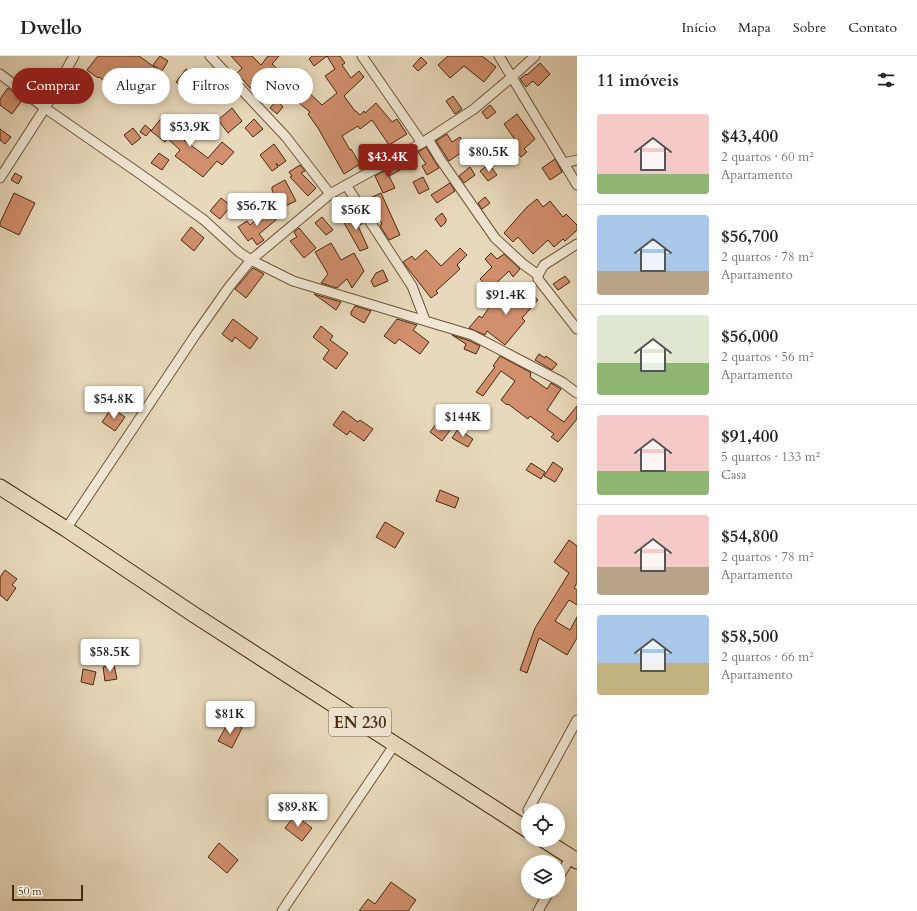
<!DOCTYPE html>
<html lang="pt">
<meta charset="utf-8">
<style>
body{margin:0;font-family:Cardo,serif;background:#f6f6f6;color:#222;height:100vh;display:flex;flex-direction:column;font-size:15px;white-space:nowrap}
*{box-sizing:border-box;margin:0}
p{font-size:13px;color:#767676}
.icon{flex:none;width:22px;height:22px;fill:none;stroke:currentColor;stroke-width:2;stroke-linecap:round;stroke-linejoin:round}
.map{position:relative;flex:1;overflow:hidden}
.drawer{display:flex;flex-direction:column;background:#fff;width:340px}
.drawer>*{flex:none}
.banner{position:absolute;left:12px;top:12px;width:380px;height:36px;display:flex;gap:8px}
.tools{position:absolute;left:521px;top:747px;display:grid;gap:8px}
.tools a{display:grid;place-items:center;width:44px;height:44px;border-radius:50%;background:#fff;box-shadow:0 2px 10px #0003;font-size:20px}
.scale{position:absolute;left:12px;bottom:10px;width:71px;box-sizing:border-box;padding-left:4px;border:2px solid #462a0c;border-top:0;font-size:11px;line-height:14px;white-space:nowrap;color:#462a0c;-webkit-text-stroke:3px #f0e6d3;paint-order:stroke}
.price{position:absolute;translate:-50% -34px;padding:0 9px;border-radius:4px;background:#fff;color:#222;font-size:13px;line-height:26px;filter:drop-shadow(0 1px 2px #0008)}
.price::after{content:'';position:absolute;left:50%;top:24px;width:12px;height:9px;margin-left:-6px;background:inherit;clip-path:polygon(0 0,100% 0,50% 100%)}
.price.selected{background:#8f2418;color:#fff}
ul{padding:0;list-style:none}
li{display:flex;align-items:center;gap:12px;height:100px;padding:0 20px}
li+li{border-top:1px solid #e0e0e0}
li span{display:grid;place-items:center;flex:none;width:112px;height:80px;border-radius:4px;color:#555}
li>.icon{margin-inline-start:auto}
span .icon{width:48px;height:48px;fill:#fffc;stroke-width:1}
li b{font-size:17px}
h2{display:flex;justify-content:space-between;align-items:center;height:48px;padding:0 20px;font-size:17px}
.chip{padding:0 14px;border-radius:18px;background:#fff;box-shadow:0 2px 10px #0003;font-size:14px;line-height:36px}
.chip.selected{background:#8f2418;color:#fff}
header{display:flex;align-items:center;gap:24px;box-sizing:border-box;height:56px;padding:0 20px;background:#fff;border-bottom:1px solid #e0e0e0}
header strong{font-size:19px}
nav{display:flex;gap:22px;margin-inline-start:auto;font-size:14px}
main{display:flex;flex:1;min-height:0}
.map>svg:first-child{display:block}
.building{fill:#d18f6d;stroke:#462a0c}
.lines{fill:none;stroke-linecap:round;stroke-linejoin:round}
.minor-casing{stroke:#6e5638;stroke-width:11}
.primary-casing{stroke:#462a0c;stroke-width:17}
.minor{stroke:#f0e6d3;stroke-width:9}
.primary{stroke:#e8d9bc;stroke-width:15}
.labels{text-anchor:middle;stroke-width:3;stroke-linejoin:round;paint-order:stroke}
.shield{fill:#f0e6d3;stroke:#796248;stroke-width:1}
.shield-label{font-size:16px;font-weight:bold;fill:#462a0c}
</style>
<header>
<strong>Dwello</strong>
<nav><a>Início</a><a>Mapa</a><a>Sobre</a><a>Contato</a></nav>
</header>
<main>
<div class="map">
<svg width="577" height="855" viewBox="0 0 577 855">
<rect width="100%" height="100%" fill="#e8d9bc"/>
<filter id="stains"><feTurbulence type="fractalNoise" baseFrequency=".005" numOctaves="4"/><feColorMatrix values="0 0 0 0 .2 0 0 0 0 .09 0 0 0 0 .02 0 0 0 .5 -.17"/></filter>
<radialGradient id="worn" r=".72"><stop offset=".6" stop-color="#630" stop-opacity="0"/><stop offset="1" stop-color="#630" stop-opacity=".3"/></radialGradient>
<g class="building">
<path d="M98,0H139L157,13L135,44L127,39L126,41L99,21L98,22L87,14Z"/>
<path d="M160,0L168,5L162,15L153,9Z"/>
<path d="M231,0H252L261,9L268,0H279L272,8L281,16L260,39L249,31L237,17L242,12Z"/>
<path d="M312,0H327L314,10L309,3Z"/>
<path d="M327,0H340L345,7L342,9L351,22L359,15L364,21L344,40L355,55H356L360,59L364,55L365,57L376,47L392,66L397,63L407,78L389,89L372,64L360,73L358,70L342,80L350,94L351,93L360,108L344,118L318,72L308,58L310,56L293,42L305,33L322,49L337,37L325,20L335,13Z"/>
<path d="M448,0H482L496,11L484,26L464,10L450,22L438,9Z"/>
<path d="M421,1L427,7L418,15L413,10Z"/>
<path d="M540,7L550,18L538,30L533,25L526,31L520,23L526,18L527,19Z"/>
<path d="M186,13L198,22L187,35L176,26Z"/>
<path d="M213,13L222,22L210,36L200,28Z"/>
<path d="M8,32L23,43L12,58L0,49V43Z"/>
<path d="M453,40L462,53L455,58L446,45Z"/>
<path d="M277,44L283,51L277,58L270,52Z"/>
<path d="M490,49L496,56L487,63L482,56Z"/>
<path d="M232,52L242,65L228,77L218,64Z"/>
<path d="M517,58L535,83L524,93L527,96L521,101L513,92L518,88L504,68Z"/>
<path d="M164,59L178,70L177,72L187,81L184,84L208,102L222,86L234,96L222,109L217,105L203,121L175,100L180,94L168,83L165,86L151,75Z"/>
<path d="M254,63L263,73L253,81L245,72Z"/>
<path d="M145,69L151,74L146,80L140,76Z"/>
<path d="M133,72L141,82L132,89L124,79Z"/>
<path d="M0,73L11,81L5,88L0,84Z"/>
<path d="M447,78L452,86L460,81L468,92L449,105L436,85Z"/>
<path d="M274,88L286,105L279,110L276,107L278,111L272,115L260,99Z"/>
<path d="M426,91L439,112L427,119L422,110L426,108L418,96Z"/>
<path d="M159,97L169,104L162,114L151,107Z"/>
<path d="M555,103L562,116L550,124L542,112Z"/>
<path d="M401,106L404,112L389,120L395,132L383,137L375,120Z"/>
<path d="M489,108L497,119L488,125L480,115Z"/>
<path d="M300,109L305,115L301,117L316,132L308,140L290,121L292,120L289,116Z"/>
<path d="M470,111L475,119L464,127L459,120Z"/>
<path d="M15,117L22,121L18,128L11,124Z"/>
<path d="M423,121L429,133L419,138L413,126Z"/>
<path d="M285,124L296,145L281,152L272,134V131Z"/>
<path d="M450,127L455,135L437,147L431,139Z"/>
<path d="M14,137L35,147L19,179L0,170V167Z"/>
<path d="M381,137L400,179L389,184L382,173L380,169L382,168L370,142Z"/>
<path d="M485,141L490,147L482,153L478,147Z"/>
<path d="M221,142L231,150L220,163L210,155Z"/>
<path d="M537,143L543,151L550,145L563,161L566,158L577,169V174L565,185L563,183L554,191L548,184L533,198L518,181L513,186L504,177L527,151Z"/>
<path d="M268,154L276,164L259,178L264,184L257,189L252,182L248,185L238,171L247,165L250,169Z"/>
<path d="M357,157L363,167L358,170L368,192L360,195L343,165Z"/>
<path d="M442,157L446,163V166L441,171L435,163Z"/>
<path d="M322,161L333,174L326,179L315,167Z"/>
<path d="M191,171L204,182L194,195L181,184Z"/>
<path d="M299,172L316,192L304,202L290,185L297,181L294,176Z"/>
<path d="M331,187L341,204L354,197L364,215L352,232L347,223L337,232L321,227L328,218L315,196Z"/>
<path d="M460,192L467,199L457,209L460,213L436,235L438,237L431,242L403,206L412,200L415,204L426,194L441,210Z"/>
<path d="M491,197L497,203L504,198L520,213L513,221L509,215L490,233L480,223L492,211L485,203Z"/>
<path d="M253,212L264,218L246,242L235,233Z"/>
<path d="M383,214L388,225L374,231L371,225L376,217Z"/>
<path d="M565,220L570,226L558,234L553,228Z"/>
<path d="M521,228L538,244L522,262L525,265L505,289L487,275L485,279L469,272L479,260L482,262L494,244L500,248L503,243L506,245Z"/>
<path d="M314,238L341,246L336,254Z"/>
<path d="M355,250L371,255L364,267L351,259V256Z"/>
<path d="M233,263L258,282L250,293L235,281L232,286L222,278Z"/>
<path d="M397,263L417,269L413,274L429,286L420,298L399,283L395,288L384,280Z"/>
<path d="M321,270L333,280L330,284L348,297L336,313L323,303L329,294L313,281Z"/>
<path d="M452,279L470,285L480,290L476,298L464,293L466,288Z"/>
<path d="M539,298L545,302L546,300L557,308L552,314L535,304Z"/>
<path d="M500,300L528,315L531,317L530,321L547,333L551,327L561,333L547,354L564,366L577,350V363L558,386L551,381L554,378L530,360L528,363L508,348L507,349L501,344L515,325L501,315L483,340L476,336L495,311L493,310Z"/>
<path d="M112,352L125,361L115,375L102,366Z"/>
<path d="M343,355L358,366L360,364L373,373L364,385L350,375L347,379L333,369Z"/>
<path d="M439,364L451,373L442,385L430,376Z"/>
<path d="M458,373L473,383L468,391L452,382Z"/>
<path d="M553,406L563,413L555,426L544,420Z"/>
<path d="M531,407L545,416L541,423L526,414Z"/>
<path d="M440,434L459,442L455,452L436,445Z"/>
<path d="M385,466L404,477L395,492L376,481Z"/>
<path d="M569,484L577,490V527L574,532L577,534V549L569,544L555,565L570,574L577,561V582L567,599L539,582L527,617L520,614L535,572L569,517L554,506Z"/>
<path d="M5,514L17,523L12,529L16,532L7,545L0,539V521Z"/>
<path d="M114,609L117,623L105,625L103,611Z"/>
<path d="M83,613L96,616L93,629L81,626Z"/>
<path d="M229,665L242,672L232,692L218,685Z"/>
<path d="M295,759L312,772L302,785L285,772Z"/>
<path d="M219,787L238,804L227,817L208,801Z"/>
<path d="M391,826L416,844L408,855H359L368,843L375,848Z"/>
</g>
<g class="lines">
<defs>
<g id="minor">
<path d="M210,0L286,81L330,138"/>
<path d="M362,0L422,87"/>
<path d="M499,0L577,129"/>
<path d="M0,18L45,52L143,120L204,164L239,196L251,204L293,225L472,279L562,326L577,337"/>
<path d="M428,83L440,103L495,182L523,208L538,219"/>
<path d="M564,107L577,104"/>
<path d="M0,122L45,52L74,0"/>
<path d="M346,129L412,230L425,264"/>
<path d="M577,188L544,209L538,219V223L577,273"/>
<path d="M66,473L196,278L229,231L251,204L330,138L422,87L474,53L512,21L535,0"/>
<path d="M528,754L577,664"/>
<path d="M558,822L571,801"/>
<path d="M282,855L395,688"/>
<path d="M538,855L549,836"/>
</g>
<g id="primary">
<path d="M0,431L66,473L193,558L528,774"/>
<path d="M544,784L577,805"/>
</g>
</defs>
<use href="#minor" class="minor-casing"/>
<use href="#primary" class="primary-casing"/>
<use href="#minor" class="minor"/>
<use href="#primary" class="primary"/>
</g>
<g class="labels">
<rect class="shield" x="329" y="652" width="62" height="28" rx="3"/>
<g class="shield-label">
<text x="360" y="672">EN 230</text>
</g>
</g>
<rect width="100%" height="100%" filter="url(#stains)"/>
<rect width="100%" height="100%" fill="url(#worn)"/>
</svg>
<div class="tools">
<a><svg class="icon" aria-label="locate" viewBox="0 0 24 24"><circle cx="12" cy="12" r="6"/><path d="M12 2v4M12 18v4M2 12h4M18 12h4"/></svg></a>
<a><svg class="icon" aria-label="layers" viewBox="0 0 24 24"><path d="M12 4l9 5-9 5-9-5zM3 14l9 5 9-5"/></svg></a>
</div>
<div class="scale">50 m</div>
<b class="price" style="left:190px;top:92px">$53.9K</b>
<b class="price" style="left:489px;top:117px">$80.5K</b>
<b class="price selected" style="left:388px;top:122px">$43.4K</b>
<b class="price" style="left:257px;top:171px">$56.7K</b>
<b class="price" style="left:356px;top:175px">$56K</b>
<b class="price" style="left:506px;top:260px">$91.4K</b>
<b class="price" style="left:114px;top:364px">$54.8K</b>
<b class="price" style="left:463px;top:382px">$144K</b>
<b class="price" style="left:110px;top:617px">$58.5K</b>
<b class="price" style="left:230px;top:679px">$81K</b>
<b class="price" style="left:298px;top:772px">$89.8K</b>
<div class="banner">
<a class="chip selected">Comprar</a>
<a class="chip">Alugar</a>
<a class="chip">Filtros</a>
<a class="chip">Novo</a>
</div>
</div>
<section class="drawer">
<h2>11 imóveis<svg class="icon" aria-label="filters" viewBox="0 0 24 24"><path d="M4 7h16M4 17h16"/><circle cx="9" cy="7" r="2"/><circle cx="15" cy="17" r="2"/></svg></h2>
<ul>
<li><span style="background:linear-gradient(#f6c9c9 75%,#8fb573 0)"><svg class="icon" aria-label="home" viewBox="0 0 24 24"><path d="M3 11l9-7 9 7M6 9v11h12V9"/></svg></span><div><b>$43,400</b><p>2 quartos · 60 m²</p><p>Apartamento</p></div></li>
<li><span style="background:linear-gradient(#a9c7e8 70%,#b9a48a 0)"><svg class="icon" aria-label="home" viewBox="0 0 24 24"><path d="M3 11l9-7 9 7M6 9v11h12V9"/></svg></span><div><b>$56,700</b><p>2 quartos · 78 m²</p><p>Apartamento</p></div></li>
<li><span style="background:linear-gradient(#dfe7d0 60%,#8fb573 0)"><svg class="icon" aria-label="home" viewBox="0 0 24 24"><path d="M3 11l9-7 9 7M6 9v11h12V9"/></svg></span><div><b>$56,000</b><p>2 quartos · 56 m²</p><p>Apartamento</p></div></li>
<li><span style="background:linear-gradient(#f6c9c9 70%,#8fb573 0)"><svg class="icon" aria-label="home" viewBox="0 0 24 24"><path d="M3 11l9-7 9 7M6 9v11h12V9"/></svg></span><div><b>$91,400</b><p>5 quartos · 133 m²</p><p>Casa</p></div></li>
<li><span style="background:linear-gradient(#f6c9c9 65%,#b9a48a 0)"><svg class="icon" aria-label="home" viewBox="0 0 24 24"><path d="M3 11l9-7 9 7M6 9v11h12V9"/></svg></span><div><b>$54,800</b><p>2 quartos · 78 m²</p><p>Apartamento</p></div></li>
<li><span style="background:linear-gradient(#a9c7e8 60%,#c2b280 0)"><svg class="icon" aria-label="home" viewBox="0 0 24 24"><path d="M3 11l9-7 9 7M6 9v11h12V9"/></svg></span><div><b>$58,500</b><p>2 quartos · 66 m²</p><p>Apartamento</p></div></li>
</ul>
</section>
</main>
